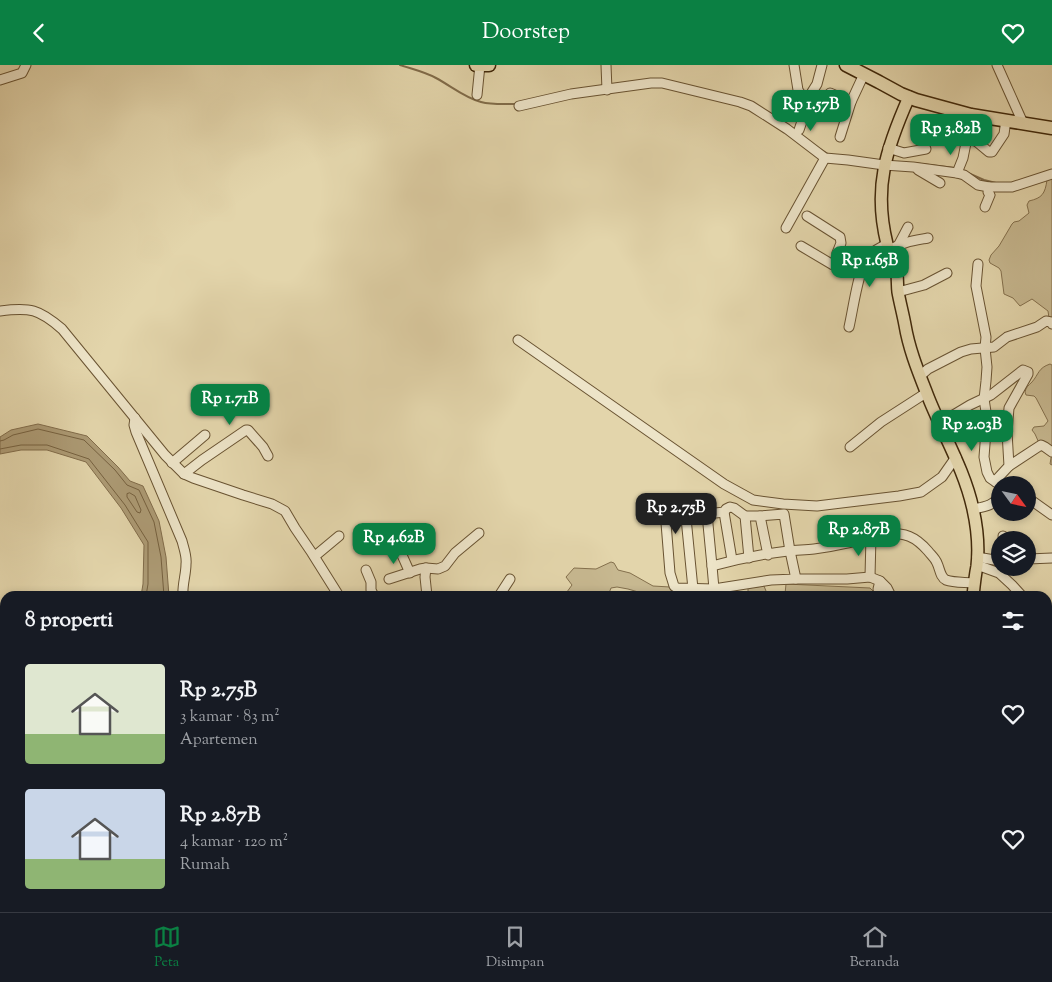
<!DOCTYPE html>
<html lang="id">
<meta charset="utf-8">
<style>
body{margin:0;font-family:"Sorts Mill Goudy",serif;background:#20242c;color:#f1f3f6;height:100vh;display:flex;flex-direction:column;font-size:19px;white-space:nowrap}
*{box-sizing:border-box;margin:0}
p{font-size:16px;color:#9ea1a6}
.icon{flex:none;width:28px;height:28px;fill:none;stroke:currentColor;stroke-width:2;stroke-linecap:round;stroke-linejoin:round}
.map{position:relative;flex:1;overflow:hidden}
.side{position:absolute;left:0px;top:526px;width:1052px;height:321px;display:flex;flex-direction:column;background:#171b24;border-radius:15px 15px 0 0;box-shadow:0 2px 8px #0003}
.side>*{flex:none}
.needle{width:32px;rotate:123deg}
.controls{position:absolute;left:991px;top:411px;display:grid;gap:10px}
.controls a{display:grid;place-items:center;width:45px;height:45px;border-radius:50%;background:#171b24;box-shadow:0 2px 8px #0003;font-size:25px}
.price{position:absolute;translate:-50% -42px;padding:0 11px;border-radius:10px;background:#0b8043;color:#fff;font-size:16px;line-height:32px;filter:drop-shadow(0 1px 2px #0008)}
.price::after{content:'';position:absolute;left:50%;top:30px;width:15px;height:11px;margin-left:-8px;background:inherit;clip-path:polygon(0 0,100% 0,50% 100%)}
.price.current{background:#222;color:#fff}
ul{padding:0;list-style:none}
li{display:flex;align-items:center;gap:15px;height:125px;padding:0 25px}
li span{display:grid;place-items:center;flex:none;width:140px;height:100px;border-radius:5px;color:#555}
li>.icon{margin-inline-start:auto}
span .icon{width:60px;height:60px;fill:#fffc;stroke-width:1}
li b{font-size:21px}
h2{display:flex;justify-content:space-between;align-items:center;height:60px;padding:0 25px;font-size:21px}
header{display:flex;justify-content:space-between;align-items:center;height:65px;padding:0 25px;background:#0b8043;color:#fff;font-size:22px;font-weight:600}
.tab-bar{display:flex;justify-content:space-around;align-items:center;height:70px;border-top:1px solid #363941;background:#171b24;font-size:14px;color:#9ea1a6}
.tab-bar a{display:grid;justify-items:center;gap:2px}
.tab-bar .current{color:#0b8043}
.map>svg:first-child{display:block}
.green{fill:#c7b890;stroke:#84704d}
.water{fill:#ac9a74;stroke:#816c4a}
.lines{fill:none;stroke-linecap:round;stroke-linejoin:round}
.shore{stroke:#76613f;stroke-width:1}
.stream{stroke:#816c4a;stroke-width:2}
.minor-casing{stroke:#695332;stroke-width:11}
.major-casing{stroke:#40280a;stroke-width:14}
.highway-casing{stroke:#40280a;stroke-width:15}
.minor{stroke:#ede4c8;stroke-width:9}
.major{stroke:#e3d5ab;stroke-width:11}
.highway{stroke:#e3d5ab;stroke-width:12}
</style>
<header><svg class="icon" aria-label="back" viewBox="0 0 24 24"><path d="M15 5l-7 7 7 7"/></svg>Doorstep<svg class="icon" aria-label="heart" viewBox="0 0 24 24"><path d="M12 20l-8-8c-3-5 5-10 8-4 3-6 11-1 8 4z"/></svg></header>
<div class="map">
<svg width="1052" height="847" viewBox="0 0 1052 847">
<rect width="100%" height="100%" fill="#e3d5ab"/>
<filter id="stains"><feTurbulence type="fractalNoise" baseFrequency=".004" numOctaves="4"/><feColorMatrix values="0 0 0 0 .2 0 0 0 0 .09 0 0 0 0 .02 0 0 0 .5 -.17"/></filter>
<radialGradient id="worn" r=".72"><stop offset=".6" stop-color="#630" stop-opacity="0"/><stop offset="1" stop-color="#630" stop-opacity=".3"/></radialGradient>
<g class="green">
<path d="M1052,114V256L1049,253L1048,246L1032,234L1020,241L1013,233L1004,229L1001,206L999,203L990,198L989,195L991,190L999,181L1012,159L1014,157L1019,156L1029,148L1027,140L1029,136C1042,133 1045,129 1047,115Z"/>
<path d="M1050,299L1052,300V400L1050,399L1051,393V382L1039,378L1035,369L1032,365L1034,362L1044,361L1048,356L1036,333L1034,331L1026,330L1025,327C1026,322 1028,321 1032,317C1039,309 1038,303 1050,299Z"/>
<path d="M611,497L614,498L618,505L630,508L653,521L670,522L673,531H652L628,524L617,522L611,523L609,528V531H564L572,520L566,512L574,503L596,504Z"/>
<path d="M786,519L870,523L877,530V531H748V523L764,521L768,531L785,529Z"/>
</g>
<g class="water">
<path d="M38,359L87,371L118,402L130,416L143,421L159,456L166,492L169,531H141L143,519L144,480L121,443L86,397L47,385H21L0,389V372L11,365Z"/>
<path d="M294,843H338L343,847H299Z"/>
</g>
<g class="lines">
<g class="shore">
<path d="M0,376L4,375L13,370L38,364L84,375L115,405L127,420L139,425L154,457L161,492L164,531"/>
<path d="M0,384L21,380H47L89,394L125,440L148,477V519L146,531"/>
<path d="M130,428L135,431L141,445L140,448L137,447L127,432V429Z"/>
</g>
<g class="stream">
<path d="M400,0C412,4 425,7 436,13C451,21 465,33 481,37C492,40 505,39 516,39"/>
<path d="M820,84L828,89L833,90"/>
<path d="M913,98L955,103"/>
<path d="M968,108L984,115L996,118"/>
</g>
<defs>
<g id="minor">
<path d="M606,0L607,25"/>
<path d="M794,0L798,25L808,40"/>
<path d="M997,0L1023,58"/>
<path d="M0,15L22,8L26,0"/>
<path d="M830,28L851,37"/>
<path d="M477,30L480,0"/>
<path d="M519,41L571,29L651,18H662L740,37L751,41L787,64L825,93L848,95L884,100L913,102L957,108L964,110L978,120L989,122H1012L1052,109"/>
<path d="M799,65L812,27L817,19L822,0"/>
<path d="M950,69L967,73L963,93L957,108"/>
<path d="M840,72L851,37L864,9"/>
<path d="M967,73L977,77L989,87H992L1004,69L1006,55"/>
<path d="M888,83L904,88L926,84"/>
<path d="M918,105L940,118"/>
<path d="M985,142L990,130L988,127L989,122"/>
<path d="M807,151L840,172L841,178L837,188L862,201"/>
<path d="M786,163L825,93"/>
<path d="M899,179L908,162"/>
<path d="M801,181L833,200"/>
<path d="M889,185C903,177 912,176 928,173"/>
<path d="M978,199L976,221L986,272L985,283L987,302L986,316L984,334L987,353L984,392L987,407L990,413L1000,420"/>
<path d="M898,227L924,220L947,208"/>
<path d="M0,246C30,242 39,244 62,264L165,390L184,409L193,413L243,430L272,439L285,446L295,463L312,488L339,531"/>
<path d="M849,262C853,245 858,206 867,193C872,186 880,183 887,179"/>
<path d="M518,275L724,419L753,435L783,439L817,441L899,431L921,427L942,412L956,392"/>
<path d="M920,311L928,304L961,287L971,284L994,282L1007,272L1037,262L1046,256L1051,257L1052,259"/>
<path d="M135,353L134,360L136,367L182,476C184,484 187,491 186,499C186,510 182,520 183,531"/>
<path d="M940,358L970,340L991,330L1023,305L1028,307V309L1009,343L1007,367L1009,401L997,414L996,417"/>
<path d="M850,382L881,357L926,328"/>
<path d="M172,398L205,370"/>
<path d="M1009,401L1041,380L1045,382L1052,387"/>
<path d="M184,409L202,395L246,365H248L263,382L268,391"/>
<path d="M1028,433L1052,450"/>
<path d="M973,444C984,442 994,441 1000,430"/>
<path d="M724,447L732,495"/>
<path d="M745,451L749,493"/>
<path d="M686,453L669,456L666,458L670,508L674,521L677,523L714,524L771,515L796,514L790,486L784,449L760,451"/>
<path d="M1003,471L1007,475"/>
<path d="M398,481L410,508"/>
<path d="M768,490L760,451H745L734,443L730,442L726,444L724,447L707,449L712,501C737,494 762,489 788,486C797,485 806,485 814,484C838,481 863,475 886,468C905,468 915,471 928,486C931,490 935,493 937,498C940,504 940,512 946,515C954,518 965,517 974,518"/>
<path d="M315,491L339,471"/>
<path d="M977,492L1000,496"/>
<path d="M1028,494L1052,493"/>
<path d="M977,500L999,508L1012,520L1022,531"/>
<path d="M712,501L714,524"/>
<path d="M426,503L438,504L445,501L455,488L479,468"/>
<path d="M366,505L371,517V525L374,531"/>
<path d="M870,512L871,471"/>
<path d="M389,514L420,504L426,503L425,512L427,531"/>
<path d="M796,514H847L870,512L880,516L887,523L891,531"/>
<path d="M880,516L878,524L882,531"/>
<path d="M693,524L686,453L707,449"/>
<path d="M499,531L510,514"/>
<path d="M1048,560L1052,565"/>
<path d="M1048,751L1052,748"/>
<path d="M167,842L171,847"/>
<path d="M447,842L451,847"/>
<path d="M563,842L566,847"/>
<path d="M607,842L613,847"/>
<path d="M678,842L686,847"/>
<path d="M738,842L739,847"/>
<path d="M956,842L960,847"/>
<path d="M997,842L1002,847"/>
<path d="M581,847L586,842"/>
<path d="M714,847L715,842"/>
<path d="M836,847L841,842"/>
</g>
<g id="major">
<path d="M909,32C886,84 873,123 887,179C889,188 894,195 896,204C898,211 897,219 898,227C900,238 903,249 905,260C909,284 918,306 927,329C942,368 964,403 973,444C977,462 979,483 977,501C975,511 974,521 973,531"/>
<path d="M810,847L812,842"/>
</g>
<g id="highway">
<path d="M476,0H489"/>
<path d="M846,0L879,17L901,29L916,35L971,50L1052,63"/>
</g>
</defs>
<use href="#minor" class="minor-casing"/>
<use href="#major" class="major-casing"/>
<use href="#highway" class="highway-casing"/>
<use href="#minor" class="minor"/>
<use href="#major" class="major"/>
<use href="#highway" class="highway"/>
</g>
<rect width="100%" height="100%" filter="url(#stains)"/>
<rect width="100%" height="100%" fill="url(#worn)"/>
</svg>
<div class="controls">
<a><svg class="needle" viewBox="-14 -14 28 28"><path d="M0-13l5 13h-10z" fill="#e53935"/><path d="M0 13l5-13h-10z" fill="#9ea1a6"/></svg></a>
<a><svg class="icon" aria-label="layers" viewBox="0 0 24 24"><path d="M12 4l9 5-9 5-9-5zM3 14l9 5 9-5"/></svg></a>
</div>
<b class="price" style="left:811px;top:67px">Rp 1.57B</b>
<b class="price" style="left:951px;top:91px">Rp 3.82B</b>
<b class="price" style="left:870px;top:223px">Rp 1.65B</b>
<b class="price" style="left:230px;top:361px">Rp 1.71B</b>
<b class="price" style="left:972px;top:387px">Rp 2.03B</b>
<b class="price current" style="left:676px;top:470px">Rp 2.75B</b>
<b class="price" style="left:859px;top:492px">Rp 2.87B</b>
<b class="price" style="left:394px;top:500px">Rp 4.62B</b>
<section class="side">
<h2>8 properti<svg class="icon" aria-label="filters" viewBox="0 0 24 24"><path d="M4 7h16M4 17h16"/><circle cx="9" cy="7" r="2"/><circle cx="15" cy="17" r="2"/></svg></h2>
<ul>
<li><span style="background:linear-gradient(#dfe7d0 70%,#8fb573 0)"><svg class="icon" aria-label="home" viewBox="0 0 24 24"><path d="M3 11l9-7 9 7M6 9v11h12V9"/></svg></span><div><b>Rp 2.75B</b><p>3 kamar · 83 m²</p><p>Apartemen</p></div><svg class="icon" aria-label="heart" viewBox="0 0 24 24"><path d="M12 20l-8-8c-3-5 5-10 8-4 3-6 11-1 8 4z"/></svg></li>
<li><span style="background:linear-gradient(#c9d6e8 70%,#8fb573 0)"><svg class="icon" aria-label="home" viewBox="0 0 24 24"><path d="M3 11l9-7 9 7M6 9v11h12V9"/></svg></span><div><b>Rp 2.87B</b><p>4 kamar · 120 m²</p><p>Rumah</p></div><svg class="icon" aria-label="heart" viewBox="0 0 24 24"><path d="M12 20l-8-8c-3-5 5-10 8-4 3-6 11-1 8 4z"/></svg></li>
</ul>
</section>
</div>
<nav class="tab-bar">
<a class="current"><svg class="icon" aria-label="map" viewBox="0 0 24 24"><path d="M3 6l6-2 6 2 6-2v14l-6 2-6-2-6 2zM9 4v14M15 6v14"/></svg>Peta</a>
<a><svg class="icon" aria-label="saved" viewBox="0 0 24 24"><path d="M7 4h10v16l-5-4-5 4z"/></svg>Disimpan</a>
<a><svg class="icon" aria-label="home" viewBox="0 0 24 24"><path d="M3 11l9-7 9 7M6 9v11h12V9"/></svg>Beranda</a>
</nav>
